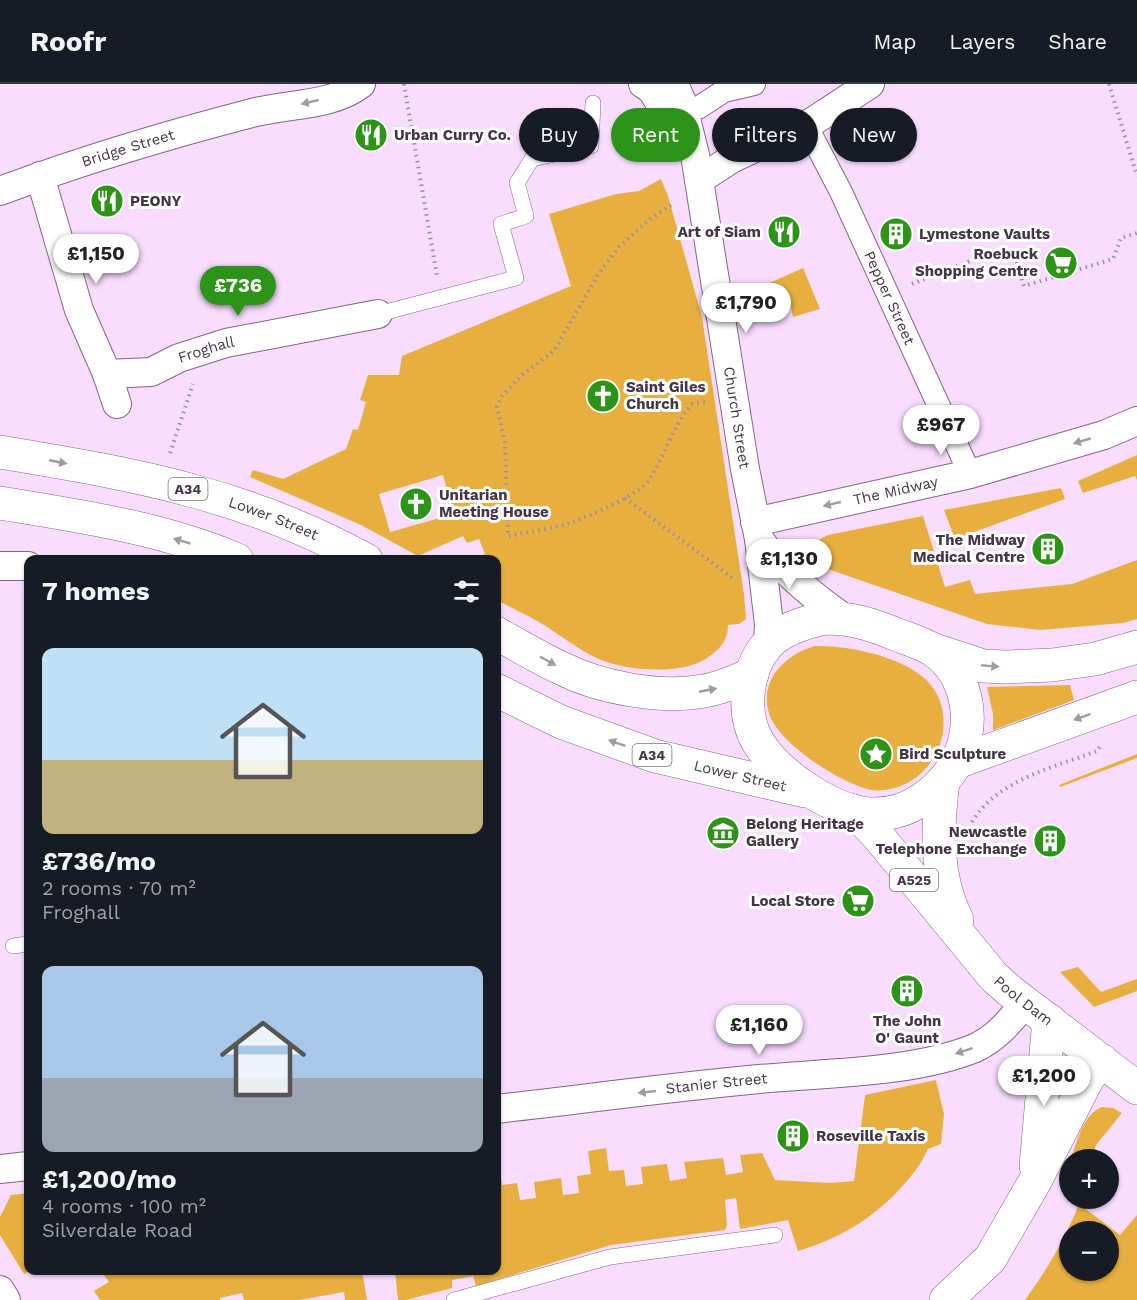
<!DOCTYPE html>
<meta charset="utf-8">
<style>
body{margin:0;font-family:"Work Sans",sans-serif;background:#20242c;color:#f1f3f6;height:100vh;display:flex;flex-direction:column;font-size:22px;white-space:nowrap}
*{box-sizing:border-box;margin:0}
p{font-size:20px;color:#9ea1a6}
.icon{flex:none;width:33px;height:33px;fill:none;stroke:currentColor;stroke-width:2;stroke-linecap:round;stroke-linejoin:round}
.map{position:relative;flex:1;overflow:hidden}
.panel{position:absolute;left:24px;top:471px;width:477px;height:720px;display:flex;flex-direction:column;background:#171b24;border-radius:12px;box-shadow:0 2px 4px #0004}
.panel>*{flex:none}
.hud{position:absolute;left:519px;top:24px;width:528px;height:54px;display:flex;gap:12px}
.fabs{position:absolute;left:1059px;top:1065px;display:grid;gap:12px}
.fabs a{display:grid;place-items:center;width:60px;height:60px;border-radius:50%;background:#171b24;box-shadow:0 2px 4px #0004;font-size:30px}
.price{position:absolute;translate:-50% -51px;padding:0 14px;border-radius:21px;background:#fff;color:#222;font-size:20px;line-height:39px;filter:drop-shadow(0 2px 3px #0008)}
.price::after{content:'';position:absolute;left:50%;top:36px;width:18px;height:14px;margin-left:-9px;background:inherit;clip-path:polygon(0 0,100% 0,50% 100%)}
.price.active{background:#2e9419;color:#fff}
ul{padding:0;list-style:none}
li{display:grid;align-content:center;gap:12px;height:318px;padding:0 18px}
li span{display:grid;place-items:center;height:186px;border-radius:12px;color:#555}
li>.icon{margin-inline-start:auto}
span .icon{width:108px;height:108px;fill:#fffc;stroke-width:1}
li b{font-size:26px}
h2{display:flex;justify-content:space-between;align-items:center;height:72px;padding:0 18px;font-size:26px}
.pill{padding:0 21px;border-radius:27px;background:#171b24;box-shadow:0 2px 4px #0004;font-size:21px;line-height:54px}
.pill.active{background:#2e9419;color:#fff}
header{display:flex;align-items:center;gap:36px;box-sizing:border-box;height:84px;padding:0 30px;background:#171b24;border-bottom:2px solid #363941}
header strong{font-size:28px}
nav{display:flex;gap:33px;margin-inline-start:auto;font-size:21px}
.map>svg:first-child{display:block}
.green{fill:#e7af40;fill-rule:evenodd}
.lines{fill:none;stroke-linecap:round;stroke-linejoin:round}
.service-casing{stroke:#836489;stroke-width:16}
.pedestrian-casing{stroke:#836489;stroke-width:24}
.minor-casing{stroke:#836489;stroke-width:30}
.secondary-casing{stroke:#836489;stroke-width:34}
.primary-casing{stroke:#836489;stroke-width:34}
.trunk-casing{stroke:#836489;stroke-width:34}
.path{stroke:#a08ba3;stroke-width:4;stroke-dasharray:1.5 4.5;stroke-linecap:butt}
.service{stroke:#fff;stroke-width:15}
.pedestrian{stroke:#fff;stroke-width:22}
.minor{stroke:#fff;stroke-width:28}
.secondary{stroke:#fff;stroke-width:33}
.primary{stroke:#fff;stroke-width:33}
.trunk{stroke:#fff;stroke-width:33}
.oneway{fill:#a29aa2}
.labels{text-anchor:middle;stroke-width:6;stroke-linejoin:round;paint-order:stroke}
.shield{fill:#fff;stroke:#7c727e;stroke-width:1.5}
.shield-label{font-size:14px;font-weight:bold;fill:#443646}
.poi-label{font-size:15px;font-weight:bold;fill:#443646;stroke:#fff;text-anchor:start}
.street-label{font-size:15px;fill:#443646;stroke:#fff}
</style>
<header>
<strong>Roofr</strong>
<nav><a>Map</a><a>Layers</a><a>Share</a></nav>
</header>
<div class="map">
<svg width="1137" height="1216" viewBox="0 0 1137 1216">
<rect width="100%" height="100%" fill="#f9ddfe"/>
<g class="green">
<path d="M661,95L668,112L702,233L744,510L746,535L739,540L728,541C728,558 718,567 704,576C680,590 630,587 604,577C585,570 570,558 553,547C536,535 515,526 497,516L496,476L471,475L485,470L479,455L467,459L463,452L418,472L361,441L250,393L253,386L283,395L346,365L353,345L358,346L366,318L360,316L368,291H399L402,272L571,202L549,130L616,110L639,107ZM443,391L454,430L390,448L379,410Z"/>
<path d="M803,184L820,225L793,233L789,214L770,217L767,200Z"/>
<path d="M1137,371V396L1135,392L1083,409L1078,397Z"/>
<path d="M1061,404L1065,415L955,455L944,426Z"/>
<path d="M923,432L945,503L970,496L975,510L1072,500L1137,476V535L1123,539L1040,546L987,540L822,483L810,476C811,463 816,456 828,451Z"/>
<path d="M815,562C847,561 899,572 923,593C961,625 943,688 898,703C890,706 879,707 871,706C842,700 781,661 770,632C757,598 785,570 815,562Z"/>
<path d="M1070,601L1074,616L993,646V630L987,603Z"/>
<path d="M1137,670V674L1060,703L1059,701Z"/>
<path d="M1078,883L1101,908L1137,895V907L1094,923L1060,888Z"/>
<path d="M936,996L944,1030L941,1060L928,1065C921,1081 910,1094 898,1107C869,1137 838,1155 798,1167L788,1136L740,1145L736,1114L725,1116L727,1141L725,1146L611,1161L476,1202L473,1192L452,1196V1204L406,1216H398L395,1187L496,1186L497,1084H500L502,1101L517,1099L520,1116L536,1114L534,1098L561,1094L563,1111L579,1109L577,1092L591,1090L588,1067L606,1064L609,1087L624,1086L626,1102L643,1100L641,1083L667,1080L670,1097L687,1094L684,1078L723,1074L726,1091L743,1088L740,1071L762,1069L775,1096L830,1099L854,1097L865,1011Z"/>
<path d="M1102,1023L1113,1024L1122,1029L1096,1061L1092,1075H1071C1077,1058 1083,1030 1102,1023Z"/>
<path d="M28,1109V1165L24,1168L28,1175L30,1187L24,1190L0,1151V1133L11,1111Z"/>
<path d="M1079,1120L1120,1151L1137,1131V1216H1025C1047,1186 1065,1155 1079,1120ZM1070,1148H1108V1186H1070Z"/>
<path d="M362,1186L367,1216H345L344,1208L300,1216H244L242,1209L220,1214V1216H100L94,1207L109,1198L101,1187Z"/>
</g>
<g class="lines">
<defs>
<g id="service">
<path d="M378,230L516,194L501,140L526,132L517,99L532,75L591,62L593,19"/>
<path d="M13,862L28,860"/>
<path d="M454,1216L610,1173L775,1151"/>
</g>
<g id="pedestrian">
<path d="M698,24L724,7L754,0"/>
<path id="s1" d="M806,41L841,108L970,390"/>
</g>
<g id="minor">
<path d="M643,0L651,5L683,54"/>
<path id="s2" d="M674,0L682,18L695,71L745,385L759,455L769,540L768,560"/>
<path d="M40,92L79,226L107,290L117,320"/>
<path d="M699,96L733,74L812,38L870,0"/>
<path id="s3" d="M0,107C83,76 167,51 252,29C288,19 331,23 361,0"/>
<path id="s4" d="M107,290L151,288L179,274L226,259L378,230"/>
<path id="s5" d="M755,438L970,390L1104,351L1137,337"/>
<path d="M759,455C782,487 812,512 844,534"/>
<path d="M0,482H28"/>
<path id="s6" d="M496,1025C584,1015 672,1003 759,995C825,989 914,989 975,964C997,954 1010,937 1025,919"/>
<path d="M0,1085L28,1082"/>
<path d="M0,1206L6,1216"/>
</g>
<g id="secondary">
<path d="M1036,1082L1049,936"/>
<path d="M946,1216L990,1175L1034,1099L1088,994L1101,976"/>
</g>
<g id="primary">
<path d="M943,697C937,745 935,792 957,836"/>
<path id="s7" d="M854,727L878,752L994,893L1011,908L1137,1004"/>
</g>
<g id="trunk">
<path id="s8" d="M0,368C66,379 133,390 197,408C255,424 313,447 366,476"/>
<path d="M0,419C79,432 163,444 237,476"/>
<path d="M825,534C851,534 871,540 895,550C908,555 922,559 933,566C961,584 971,619 966,650C962,677 944,701 921,716C906,726 889,731 870,730C832,727 777,690 758,658C741,630 746,584 768,560C782,545 806,538 825,534Z"/>
<path d="M496,549C518,561 539,574 561,584C600,604 662,615 704,607C721,604 736,597 752,590"/>
<path d="M934,566L983,582L1006,583L1052,581L1095,575L1137,563"/>
<path id="s9" d="M496,606L561,638L655,672L805,707"/>
<path d="M957,678L1137,613"/>
</g>
</defs>
<use href="#service" class="service-casing"/>
<use href="#pedestrian" class="pedestrian-casing"/>
<use href="#minor" class="minor-casing"/>
<use href="#secondary" class="secondary-casing"/>
<use href="#primary" class="primary-casing"/>
<use href="#trunk" class="trunk-casing"/>
<g class="path">
<path d="M404,0L437,192"/>
<path d="M1109,0L1137,92"/>
<path d="M671,121L650,135L619,163L599,189L554,267L523,290L501,313L497,323L505,357L508,452C529,448 552,445 572,438C588,433 640,410 649,396C665,371 672,343 692,320L705,318"/>
<path d="M912,200L970,177L1013,165L1024,202L1113,175L1121,154L1137,149"/>
<path d="M170,369L193,300"/>
<path d="M625,414L734,495"/>
<path d="M972,738C998,695 1053,684 1097,667L1101,661"/>
</g>
<use href="#service" class="service"/>
<use href="#pedestrian" class="pedestrian"/>
<use href="#minor" class="minor"/>
<use href="#secondary" class="secondary"/>
<use href="#primary" class="primary"/>
<use href="#trunk" class="trunk"/>
</g>
<defs><path id="oneway-solid" d="M-6-.8H1V-3.2L6.5 0L1 3.2V.8H-6Z" transform="scale(1.5)"/></defs>
<g class="oneway">
<use href="#oneway-solid" transform="translate(310 18) rotate(167)"/>
<use href="#oneway-solid" transform="translate(1082 357) rotate(164)"/>
<use href="#oneway-solid" transform="translate(58 378) rotate(11)"/>
<use href="#oneway-solid" transform="translate(832 420) rotate(167)"/>
<use href="#oneway-solid" transform="translate(182 457) rotate(-163)"/>
<use href="#oneway-solid" transform="translate(548 577) rotate(29)"/>
<use href="#oneway-solid" transform="translate(990 582) rotate(5)"/>
<use href="#oneway-solid" transform="translate(708 606) rotate(-11)"/>
<use href="#oneway-solid" transform="translate(1082 633) rotate(160)"/>
<use href="#oneway-solid" transform="translate(617 659) rotate(-161)"/>
<use href="#oneway-solid" transform="translate(964 967) rotate(162)"/>
<use href="#oneway-solid" transform="translate(647 1008) rotate(174)"/>
</g>
<defs>
<symbol id="restaurant-disc" viewBox="-11 -11 22 22"><circle r="9.5" fill="#2e9419" stroke="#fff"/><path d="M-5-6h1v4h1v-4h1v4h1v-4h1v5L-1.5 .5V6h-2V.5L-5-1ZM5-6V6H3V1.5H1.5Q1.5-4 5-6Z" fill="#fff"/></symbol>
<symbol id="building-disc" viewBox="-11 -11 22 22"><circle r="9.5" fill="#2e9419" stroke="#fff"/><path d="M-4-6H4V6H1V3H-1V6H-4ZM-2.5-4.3h1.7v1.8h-1.7ZM.8-4.3h1.7v1.8H.8ZM-2.5-1h1.7V.8h-1.7ZM.8-1h1.7V.8H.8Z" fill="#fff"/></symbol>
<symbol id="supermarket-disc" viewBox="-11 -11 22 22"><circle r="9.5" fill="#2e9419" stroke="#fff"/><path d="M-6-5.5h2.5l.6 2H6L4.5 2H-2.5L-4.4-4H-6ZM-1.5 3.2a1.3 1.3 0 1 0 .1 0ZM3 3.2a1.3 1.3 0 1 0 .1 0Z" fill="#fff"/></symbol>
<symbol id="church-disc" viewBox="-11 -11 22 22"><circle r="9.5" fill="#2e9419" stroke="#fff"/><path d="M-1.2-6h2.4v3.5h3.3v2.4h-3.3V6h-2.4V-.1h-3.3v-2.4h3.3Z" fill="#fff"/></symbol>
<symbol id="sight-disc" viewBox="-11 -11 22 22"><circle r="9.5" fill="#2e9419" stroke="#fff"/><path d="M0-6L1.8-2.2L6-1.7L2.9 1.2L3.7 5.4L0 3.3L-3.7 5.4L-2.9 1.2L-6-1.7L-1.8-2.2Z" fill="#fff"/></symbol>
<symbol id="museum-disc" viewBox="-11 -11 22 22"><circle r="9.5" fill="#2e9419" stroke="#fff"/><path d="M0-6L6-3V-2H-6V-3ZM-5-1h2V3h-2ZM-1-1h2V3h-2ZM3-1h2V3H3ZM-6 4H6V6H-6Z" fill="#fff"/></symbol>
</defs>
<g fill-rule="evenodd">
<use href="#restaurant-disc" x="352" y="32" width="38" height="38"/>
<use href="#restaurant-disc" x="88" y="98" width="38" height="38"/>
<use href="#restaurant-disc" x="765" y="129" width="38" height="38"/>
<use href="#building-disc" x="877" y="131" width="38" height="38"/>
<use href="#supermarket-disc" x="1042" y="160" width="38" height="38"/>
<use href="#church-disc" x="584" y="293" width="38" height="38"/>
<use href="#church-disc" x="397" y="401" width="38" height="38"/>
<use href="#building-disc" x="1029" y="446" width="38" height="38"/>
<use href="#sight-disc" x="857" y="651" width="38" height="38"/>
<use href="#museum-disc" x="704" y="730" width="38" height="38"/>
<use href="#building-disc" x="1031" y="738" width="38" height="38"/>
<use href="#supermarket-disc" x="839" y="798" width="38" height="38"/>
<use href="#building-disc" x="888" y="888" width="38" height="38"/>
<use href="#building-disc" x="774" y="1033" width="38" height="38"/>
</g>
<g class="labels">
<g class="shield">
<rect x="168.5" y="394" width="39" height="22" rx="4.5"/>
<rect x="632.5" y="660" width="39" height="22" rx="4.5"/>
<rect x="890" y="785" width="48" height="22" rx="4.5"/>
</g>
<g class="shield-label">
<text x="188" y="410">A34</text>
<text x="652" y="676">A34</text>
<text x="914" y="801">A525</text>
</g>
<g class="poi-label">
<text x="394" y="56">Urban Curry Co.</text>
<text x="130" y="122">PEONY</text>
<text x="761" y="153" text-anchor="end">Art of Siam</text>
<text x="919" y="155">Lymestone Vaults</text>
<text x="1038" y="175" text-anchor="end">Roebuck<tspan x="1038" dy="17">Shopping Centre</tspan></text>
<text x="626" y="308">Saint Giles<tspan x="626" dy="17">Church</tspan></text>
<text x="439" y="416">Unitarian<tspan x="439" dy="17">Meeting House</tspan></text>
<text x="1025" y="461" text-anchor="end">The Midway<tspan x="1025" dy="17">Medical Centre</tspan></text>
<text x="899" y="675">Bird Sculpture</text>
<text x="746" y="745">Belong Heritage<tspan x="746" dy="17">Gallery</tspan></text>
<text x="1027" y="753" text-anchor="end">Newcastle<tspan x="1027" dy="17">Telephone Exchange</tspan></text>
<text x="835" y="822" text-anchor="end">Local Store</text>
<text x="907" y="942" text-anchor="middle">The John<tspan x="907" dy="17">O' Gaunt</tspan></text>
<text x="816" y="1057">Roseville Taxis</text>
</g>
<g class="street-label">
<text dy="5" stroke="none"><textPath href="#s3" startOffset="135">Bridge Street</textPath></text>
<text dy="5" stroke="none"><textPath href="#s1" startOffset="192">Pepper Street</textPath></text>
<text dy="5" stroke="none"><textPath href="#s4" startOffset="104">Froghall</textPath></text>
<text dy="5" stroke="none"><textPath href="#s2" startOffset="340">Church Street</textPath></text>
<text dy="5" stroke="none"><textPath href="#s5" startOffset="144">The Midway</textPath></text>
<text dy="5" stroke="none"><textPath href="#s8" startOffset="282">Lower Street</textPath></text>
<text dy="5" stroke="none"><textPath href="#s9" startOffset="260">Lower Street</textPath></text>
<text dy="5" stroke="none"><textPath href="#s7" startOffset="255">Pool Dam</textPath></text>
<text dy="5" stroke="none"><textPath href="#s6" startOffset="222">Stanier Street</textPath></text>
</g>
</g>
</svg>
<div class="fabs">
<a>+</a>
<a>−</a>
</div>
<b class="price" style="left:96px;top:201px">£1,150</b>
<b class="price active" style="left:238px;top:233px">£736</b>
<b class="price" style="left:746px;top:250px">£1,790</b>
<b class="price" style="left:941px;top:372px">£967</b>
<b class="price" style="left:789px;top:506px">£1,130</b>
<b class="price" style="left:759px;top:972px">£1,160</b>
<b class="price" style="left:1044px;top:1023px">£1,200</b>
<div class="hud">
<a class="pill">Buy</a>
<a class="pill active">Rent</a>
<a class="pill">Filters</a>
<a class="pill">New</a>
</div>
<section class="panel">
<h2>7 homes<svg class="icon" aria-label="filters" viewBox="0 0 24 24"><path d="M4 7h16M4 17h16"/><circle cx="9" cy="7" r="2"/><circle cx="15" cy="17" r="2"/></svg></h2>
<ul>
<li><span style="background:linear-gradient(#bfe0f5 60%,#c2b280 0)"><svg class="icon" aria-label="home" viewBox="0 0 24 24"><path d="M3 11l9-7 9 7M6 9v11h12V9"/></svg></span><div><b>£736/mo</b><p>2 rooms · 70 m²</p><p>Froghall</p></div></li>
<li><span style="background:linear-gradient(#a9c7e8 60%,#9aa5b1 0)"><svg class="icon" aria-label="home" viewBox="0 0 24 24"><path d="M3 11l9-7 9 7M6 9v11h12V9"/></svg></span><div><b>£1,200/mo</b><p>4 rooms · 100 m²</p><p>Silverdale Road</p></div></li>
</ul>
</section>
</div>
